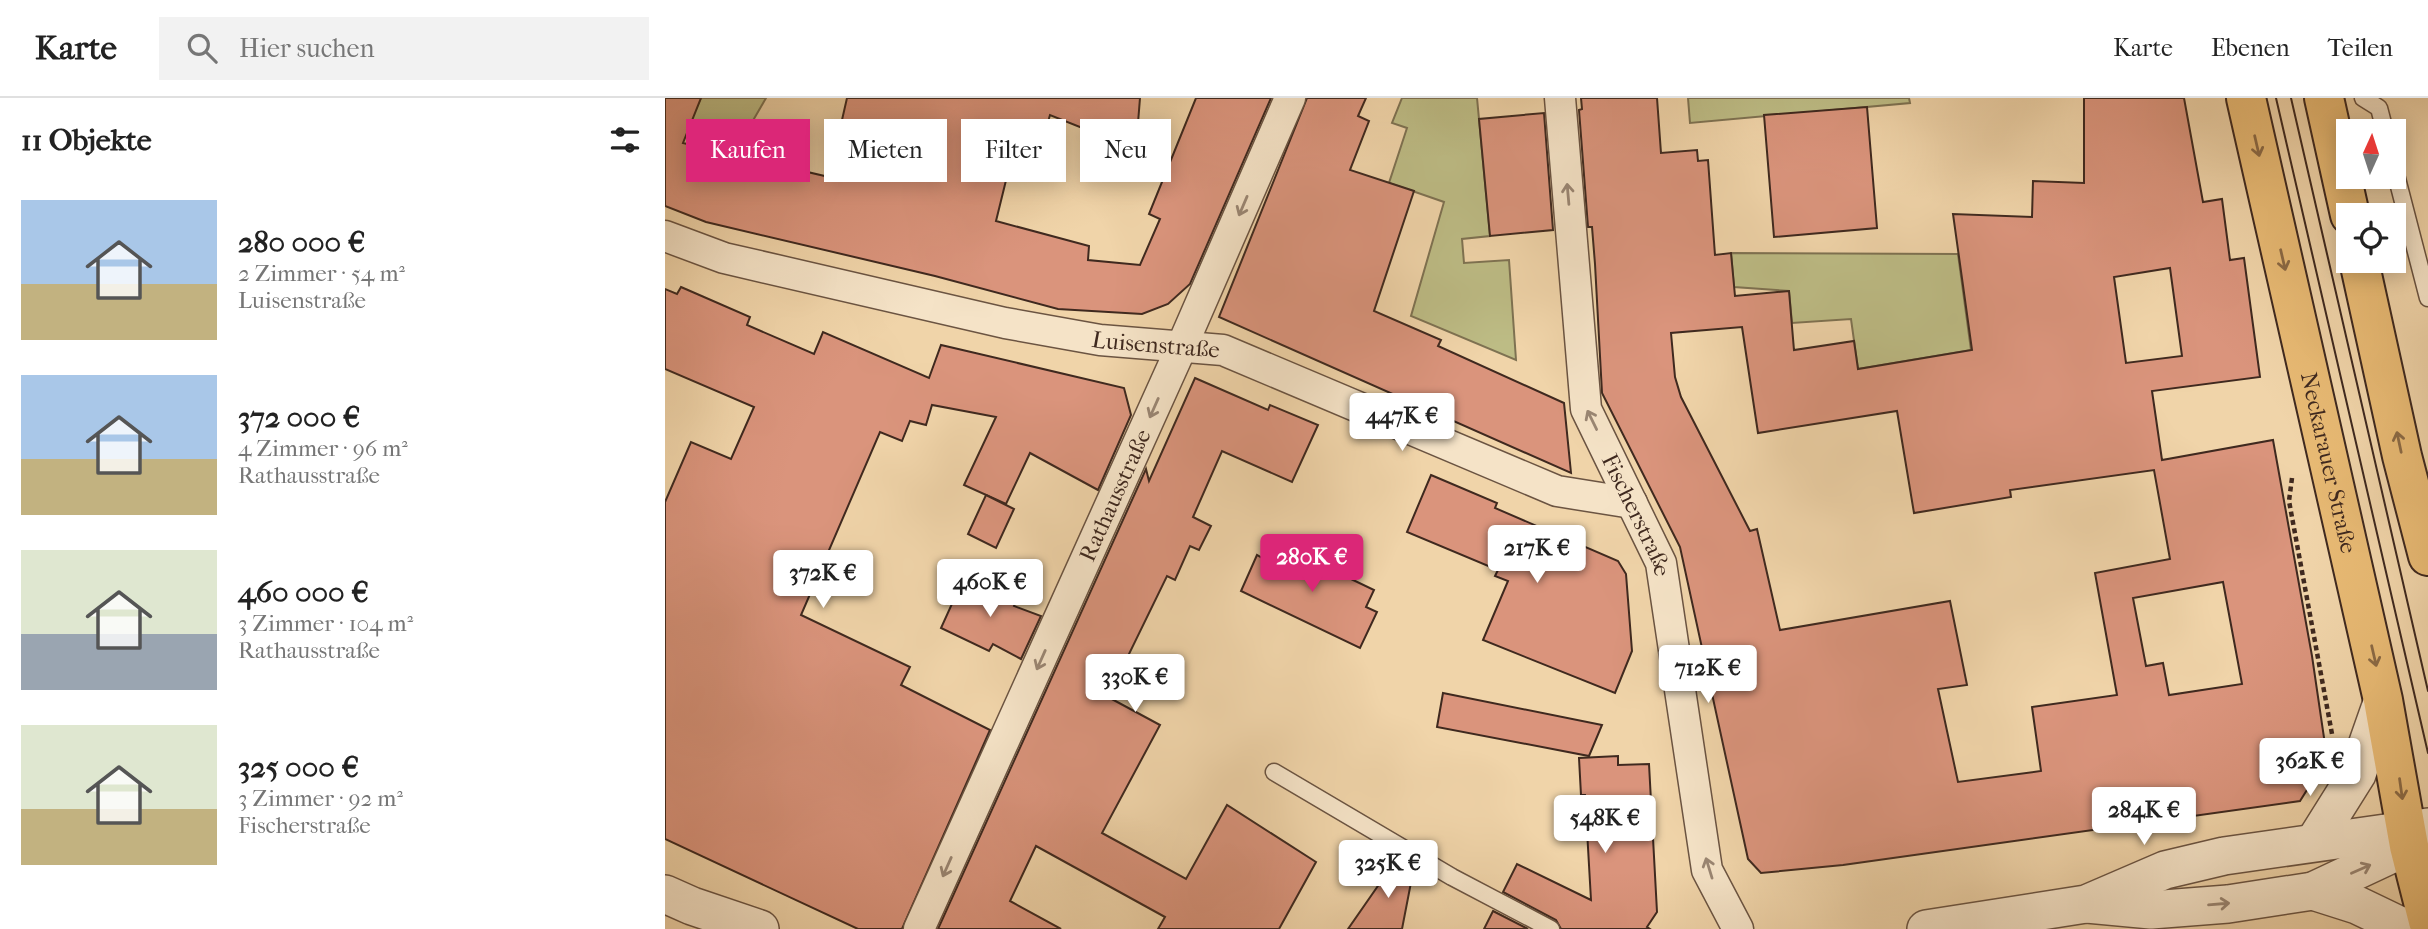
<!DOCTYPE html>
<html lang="de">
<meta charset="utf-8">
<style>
body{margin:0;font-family:"IM FELL French Canon",serif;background:#f2f2f2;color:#222;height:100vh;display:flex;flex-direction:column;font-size:26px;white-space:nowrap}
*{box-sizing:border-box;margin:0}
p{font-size:23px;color:#767676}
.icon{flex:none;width:38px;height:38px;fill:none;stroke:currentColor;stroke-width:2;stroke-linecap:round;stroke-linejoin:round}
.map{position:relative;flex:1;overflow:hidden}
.panel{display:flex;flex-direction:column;background:#fff;width:665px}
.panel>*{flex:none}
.hud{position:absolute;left:21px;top:21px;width:665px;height:63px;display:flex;gap:14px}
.needle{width:46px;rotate:3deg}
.buttons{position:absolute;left:1671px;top:21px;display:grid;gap:14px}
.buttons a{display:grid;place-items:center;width:70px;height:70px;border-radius:0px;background:#fff;box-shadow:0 4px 18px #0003;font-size:35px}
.price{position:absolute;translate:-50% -60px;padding:0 16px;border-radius:7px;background:#fff;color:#222;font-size:23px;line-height:46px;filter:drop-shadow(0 2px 4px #0008)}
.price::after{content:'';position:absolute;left:50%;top:42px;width:21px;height:16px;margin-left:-10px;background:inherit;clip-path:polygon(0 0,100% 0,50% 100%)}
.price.on{background:#db2777;color:#fff}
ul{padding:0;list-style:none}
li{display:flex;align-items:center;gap:21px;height:175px;padding:0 21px}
li span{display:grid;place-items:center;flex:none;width:196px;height:140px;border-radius:0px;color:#555}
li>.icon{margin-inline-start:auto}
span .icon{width:84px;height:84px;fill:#fffc;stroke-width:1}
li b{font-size:30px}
h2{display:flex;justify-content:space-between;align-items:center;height:84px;padding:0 21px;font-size:30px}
.pill{padding:0 24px;border-radius:0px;background:#fff;box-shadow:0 4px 18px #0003;font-size:24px;line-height:63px}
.pill.on{background:#db2777;color:#fff}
header{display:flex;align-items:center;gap:42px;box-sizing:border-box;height:98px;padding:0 35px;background:#fff;border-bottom:2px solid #e0e0e0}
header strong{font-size:33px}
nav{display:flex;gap:38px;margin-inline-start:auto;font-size:24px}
.search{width:490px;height:63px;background:#f2f2f2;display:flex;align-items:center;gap:18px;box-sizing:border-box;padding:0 24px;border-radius:0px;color:#767676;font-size:26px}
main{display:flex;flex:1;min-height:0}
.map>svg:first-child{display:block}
.green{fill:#bdbc85;stroke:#7e7252;stroke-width:2}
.building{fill:#da947c;stroke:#3f291f;stroke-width:2;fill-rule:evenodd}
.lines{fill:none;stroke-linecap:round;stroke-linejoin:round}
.service-casing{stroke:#6b5442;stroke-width:19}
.minor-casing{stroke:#6b5442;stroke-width:33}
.tertiary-casing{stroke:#6b5442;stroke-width:40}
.primary-casing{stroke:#3f291f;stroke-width:42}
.path{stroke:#3f291f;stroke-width:4.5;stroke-dasharray:5 3.5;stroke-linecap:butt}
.service{stroke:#f5e3c7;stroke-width:16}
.minor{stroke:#f5e3c7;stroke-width:30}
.tertiary{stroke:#f5e3c7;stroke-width:37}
.primary{stroke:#e8ba74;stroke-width:38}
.tram{stroke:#3f291f;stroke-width:2}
.oneway{stroke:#8b6a45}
.oneway2{stroke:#9a8673}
.labels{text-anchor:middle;stroke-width:5;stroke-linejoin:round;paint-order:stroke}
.street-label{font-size:23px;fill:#3f291f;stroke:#f5e3c7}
</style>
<header>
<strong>Karte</strong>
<div class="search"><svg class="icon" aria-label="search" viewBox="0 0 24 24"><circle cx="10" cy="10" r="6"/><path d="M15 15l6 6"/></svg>Hier suchen</div>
<nav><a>Karte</a><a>Ebenen</a><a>Teilen</a></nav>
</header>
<main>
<section class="panel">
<h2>11 Objekte<svg class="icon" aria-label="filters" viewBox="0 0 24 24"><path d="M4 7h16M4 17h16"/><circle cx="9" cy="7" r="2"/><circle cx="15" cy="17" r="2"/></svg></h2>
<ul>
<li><span style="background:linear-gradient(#a9c7e8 60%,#c2b280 0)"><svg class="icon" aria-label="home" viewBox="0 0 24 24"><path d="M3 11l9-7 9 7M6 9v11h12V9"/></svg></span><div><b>280 000 €</b><p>2 Zimmer · 54 m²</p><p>Luisenstraße</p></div></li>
<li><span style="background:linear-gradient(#a9c7e8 60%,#c2b280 0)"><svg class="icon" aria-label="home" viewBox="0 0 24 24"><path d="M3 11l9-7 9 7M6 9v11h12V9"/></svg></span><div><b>372 000 €</b><p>4 Zimmer · 96 m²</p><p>Rathausstraße</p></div></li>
<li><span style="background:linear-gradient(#dfe7d0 60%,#9aa5b1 0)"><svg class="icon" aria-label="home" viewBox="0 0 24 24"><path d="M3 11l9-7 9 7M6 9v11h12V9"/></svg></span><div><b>460 000 €</b><p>3 Zimmer · 104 m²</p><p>Rathausstraße</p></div></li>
<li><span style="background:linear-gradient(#dfe7d0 60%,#c2b280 0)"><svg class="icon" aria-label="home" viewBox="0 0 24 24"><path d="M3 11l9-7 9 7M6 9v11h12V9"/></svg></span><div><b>325 000 €</b><p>3 Zimmer · 92 m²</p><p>Fischerstraße</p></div></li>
</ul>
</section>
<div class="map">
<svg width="1763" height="831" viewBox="0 0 1763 831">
<rect width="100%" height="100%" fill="#f0d4a9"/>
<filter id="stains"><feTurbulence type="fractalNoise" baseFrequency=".00286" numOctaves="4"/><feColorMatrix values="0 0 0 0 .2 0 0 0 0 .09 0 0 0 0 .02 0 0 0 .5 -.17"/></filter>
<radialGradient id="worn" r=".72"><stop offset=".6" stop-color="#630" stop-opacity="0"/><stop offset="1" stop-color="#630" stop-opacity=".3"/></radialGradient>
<g class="green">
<path d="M36,0H101L68,57L0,30V3L29,15Z"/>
<path d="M737,0H812L825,138L797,141L799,165L844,162L851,262L746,218L779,104L724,85L742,30L727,25Z"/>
<path d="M1023,0H1244L1245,5L1025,25Z"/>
<path d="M1066,155L1293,156L1306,252L1193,271L1186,221L1127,225L1124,193L1069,189Z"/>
</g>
<g class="building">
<path d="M0,0H36L18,45L164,79L182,0H475L471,50L435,47V37L385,17L370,68L346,62L331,123L424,148L423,162L475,167L495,121L484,116L531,0H606L525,186L503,206L477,216L393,211L270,178L41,124L0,108Z"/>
<path d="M642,0H701L693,18L704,23L685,72L749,93L709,213L776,242L773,248L899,305L906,375L554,219Z"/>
<path d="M916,0H992L996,55L1032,52L1033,63L1043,62L1050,157L1066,155L1070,198L1124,193L1129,252L1189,243L1193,271L1307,252L1288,116L1367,119L1368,83L1419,85V0H1519L1538,104L1557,101L1565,162L1579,160L1595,279L1487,293L1497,362L1608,342L1647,558L1662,660L1635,703L1178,767L1096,775L1083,761L1015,449L937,295L930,166L927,129H923L914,12L917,11ZM1505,170L1517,258L1461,265L1449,179ZM1077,229L1093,335L1232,313L1249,415L1346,399L1345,392L1489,372L1505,461L1430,475L1452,597L1367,609L1376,673L1293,684L1273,591L1302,587L1285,503L1115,532L1092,431L1085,433L1016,299L1010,279L1006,235ZM1558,484L1577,586L1504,597L1498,565L1481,568L1468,500Z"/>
<path d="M1202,9L1212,130L1109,139L1099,17Z"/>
<path d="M879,15L888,132L825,138L814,21Z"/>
<path d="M16,189L85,219L82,227L149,256L158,234L264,280L276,247L459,290L466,317L433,392L365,355L341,406L299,387L331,319L267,307L261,327L245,323L237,343L215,334L136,517L245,569L236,587L325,632L237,831H193L0,741V404L26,344L66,361L89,309L0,271V191L12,196Z"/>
<path d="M530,280L603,312L605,307L653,327L627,384L557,353L528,419L546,428L534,452L525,448L510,482L502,478L443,599L495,627L437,735L521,781L562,707L651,764L614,831H493L500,819L371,748L345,803L396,831H273L481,371L484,383Z"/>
<path d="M766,377L832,405L830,410L953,463L961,476L967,553L950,595L818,542L843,483L830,478L833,472L742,434Z"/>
<path d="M321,397L349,411L331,450L303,436Z"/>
<path d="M607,443L709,492L701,509L712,514L695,550L576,493L592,457L599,461Z"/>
<path d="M300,477L351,502L349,508L376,518L356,561L328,546L324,553L276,530Z"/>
<path d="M778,595L937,627L924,658L772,629Z"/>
<path d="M953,658V667L984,666L992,814L982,829L985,831H896L891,822L838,794L852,766L926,802L920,697H916L914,660Z"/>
<path d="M733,759L749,769L737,831H683Z"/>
<path d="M828,813L863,831H819Z"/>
</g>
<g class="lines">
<defs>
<g id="service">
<path d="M1698,0L1714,10L1720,33"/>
<path d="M1729,69L1763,200"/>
<path d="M609,674L787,779L886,831"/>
</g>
<g id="minor">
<path id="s1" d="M895,0L921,311L996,465L1042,772L1073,831"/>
<path id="s2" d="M0,138L59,160L340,225L435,242L558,252L892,393L967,405"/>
<path id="s3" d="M254,831L517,248L625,0"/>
</g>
<g id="tertiary">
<path d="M1650,743L1692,676L1718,602"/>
<path d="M1648,793L1692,807L1742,831"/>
<path d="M0,796L27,808L95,831"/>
<path d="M1422,806L1486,812L1563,806L1648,793L1744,748L1761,735"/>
<path d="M1261,831L1421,806L1500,772L1559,758L1763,729"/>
</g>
<g id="primary">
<path id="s4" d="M1581,0L1718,602L1744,748L1763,823"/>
<path d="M1659,0L1685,117"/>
<path d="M1694,163L1737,358L1763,458"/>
</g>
</defs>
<use href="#service" class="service-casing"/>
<use href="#minor" class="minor-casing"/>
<use href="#tertiary" class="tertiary-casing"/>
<use href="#primary" class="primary-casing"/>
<path class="path" d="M1627,380L1624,403L1667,636"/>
<use href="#service" class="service"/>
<use href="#minor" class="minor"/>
<use href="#tertiary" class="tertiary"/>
<use href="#primary" class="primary"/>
<g class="tram">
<path d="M1611,0L1763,655"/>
<path d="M1626,0L1763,593"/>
</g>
</g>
<defs><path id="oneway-shaft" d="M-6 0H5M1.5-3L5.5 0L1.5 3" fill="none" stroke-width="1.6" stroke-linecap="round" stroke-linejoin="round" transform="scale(1.75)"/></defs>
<g class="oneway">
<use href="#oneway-shaft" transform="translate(1592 48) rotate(77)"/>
<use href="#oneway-shaft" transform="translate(1618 162) rotate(77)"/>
<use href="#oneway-shaft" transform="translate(1734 344) rotate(-102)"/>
<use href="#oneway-shaft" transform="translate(1709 558) rotate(77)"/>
<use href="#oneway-shaft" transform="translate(1736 691) rotate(82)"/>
</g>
<g class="oneway2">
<use href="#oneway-shaft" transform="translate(903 96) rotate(-95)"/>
<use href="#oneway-shaft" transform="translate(578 108) rotate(113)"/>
<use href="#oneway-shaft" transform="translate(489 310) rotate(114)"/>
<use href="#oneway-shaft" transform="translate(927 322) rotate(-116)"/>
<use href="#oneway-shaft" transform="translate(376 562) rotate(114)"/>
<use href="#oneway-shaft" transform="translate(282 769) rotate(114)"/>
<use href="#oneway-shaft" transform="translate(1044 770) rotate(-107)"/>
<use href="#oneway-shaft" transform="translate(1696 771) rotate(-24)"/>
<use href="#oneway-shaft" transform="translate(1554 806) rotate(-5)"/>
</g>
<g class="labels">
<g class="street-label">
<text dy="8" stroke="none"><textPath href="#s2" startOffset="504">Luisenstraße</textPath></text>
<text dy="8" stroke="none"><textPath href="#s4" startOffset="374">Neckarauer Straße</textPath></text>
<text dy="8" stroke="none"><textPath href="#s3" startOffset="476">Rathausstraße</textPath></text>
<text dy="8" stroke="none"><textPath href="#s1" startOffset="430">Fischerstraße</textPath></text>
</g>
</g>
<rect width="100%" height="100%" filter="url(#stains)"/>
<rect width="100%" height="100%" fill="url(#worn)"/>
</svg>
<div class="buttons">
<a><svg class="needle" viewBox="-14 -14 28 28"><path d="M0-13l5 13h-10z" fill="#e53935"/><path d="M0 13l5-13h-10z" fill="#767676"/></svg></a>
<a><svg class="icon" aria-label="locate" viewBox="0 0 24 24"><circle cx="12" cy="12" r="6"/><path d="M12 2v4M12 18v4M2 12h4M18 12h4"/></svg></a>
</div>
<b class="price" style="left:737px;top:355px">447K €</b>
<b class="price" style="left:872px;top:487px">217K €</b>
<b class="price on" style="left:647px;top:496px">280K €</b>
<b class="price" style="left:158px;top:512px">372K €</b>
<b class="price" style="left:325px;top:521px">460K €</b>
<b class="price" style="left:1043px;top:607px">712K €</b>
<b class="price" style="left:470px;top:616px">330K €</b>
<b class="price" style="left:1645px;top:700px">362K €</b>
<b class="price" style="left:1479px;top:749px">284K €</b>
<b class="price" style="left:940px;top:757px">548K €</b>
<b class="price" style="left:723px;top:802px">325K €</b>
<div class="hud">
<a class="pill on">Kaufen</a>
<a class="pill">Mieten</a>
<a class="pill">Filter</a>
<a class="pill">Neu</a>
</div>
</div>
</main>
